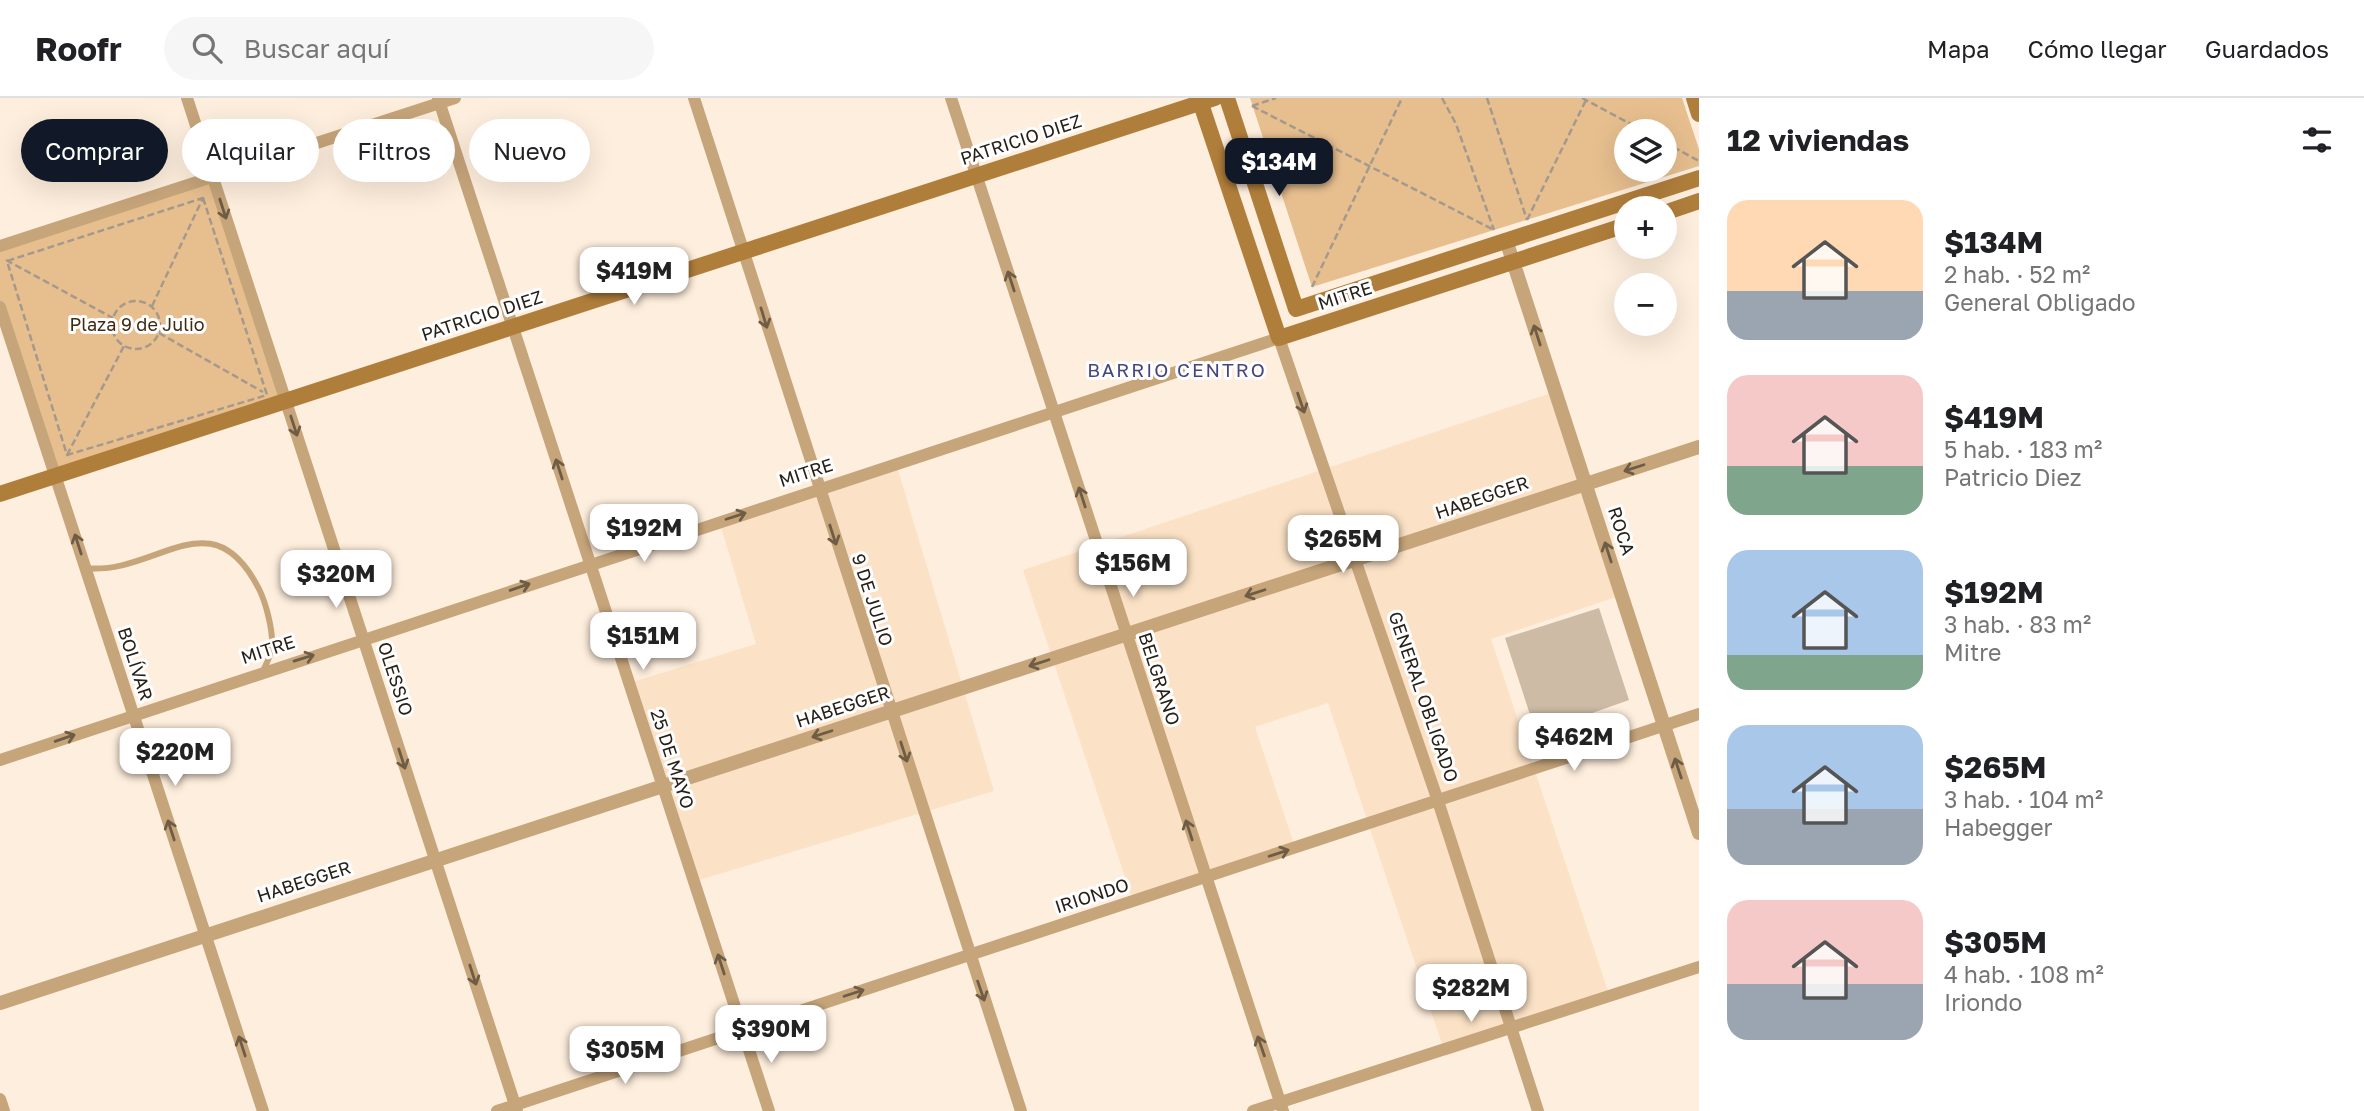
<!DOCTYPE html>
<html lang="es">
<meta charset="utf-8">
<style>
body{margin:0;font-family:"Golos Text",sans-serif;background:#f6f6f6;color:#202124;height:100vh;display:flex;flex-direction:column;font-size:26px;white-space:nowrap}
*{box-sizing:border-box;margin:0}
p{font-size:23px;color:#757577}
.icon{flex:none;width:38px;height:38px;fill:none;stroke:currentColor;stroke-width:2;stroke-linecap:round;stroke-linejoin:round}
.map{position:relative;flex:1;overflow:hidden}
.sheet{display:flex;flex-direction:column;background:#fff;width:665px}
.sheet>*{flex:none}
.hud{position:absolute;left:21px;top:21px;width:665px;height:63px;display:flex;gap:14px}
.fabs{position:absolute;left:1614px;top:21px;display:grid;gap:14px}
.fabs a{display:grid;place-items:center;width:63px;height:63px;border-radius:50%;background:#fff;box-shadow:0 7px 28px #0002;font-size:35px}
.price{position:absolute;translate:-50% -60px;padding:0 16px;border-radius:14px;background:#fff;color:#222;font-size:23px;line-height:46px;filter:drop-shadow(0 2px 4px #0008)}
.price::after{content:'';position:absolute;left:50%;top:42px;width:21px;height:16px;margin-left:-10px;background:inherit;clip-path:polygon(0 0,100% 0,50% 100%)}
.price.active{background:#111827;color:#fff}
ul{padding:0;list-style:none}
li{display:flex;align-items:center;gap:21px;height:175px;padding:0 28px}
li span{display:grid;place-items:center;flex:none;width:196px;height:140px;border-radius:21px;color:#555}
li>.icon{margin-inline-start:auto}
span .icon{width:84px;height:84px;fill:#fffc;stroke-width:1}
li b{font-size:30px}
h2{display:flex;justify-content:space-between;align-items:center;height:84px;padding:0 28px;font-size:30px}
.pill{padding:0 24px;border-radius:32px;background:#fff;box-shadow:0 7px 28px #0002;font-size:24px;line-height:63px}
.pill.active{background:#111827;color:#fff}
header{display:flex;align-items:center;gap:42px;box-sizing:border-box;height:98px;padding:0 35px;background:#fff;border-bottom:2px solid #e0e0e0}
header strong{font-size:33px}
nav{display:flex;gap:38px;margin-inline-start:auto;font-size:24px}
.search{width:490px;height:63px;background:#f6f6f6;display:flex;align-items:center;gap:18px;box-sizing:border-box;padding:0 24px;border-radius:38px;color:#757577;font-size:26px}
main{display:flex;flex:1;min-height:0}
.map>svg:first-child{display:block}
.built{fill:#fbe2c6}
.green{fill:#e7bf8f;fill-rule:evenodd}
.building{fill:#cdbba6}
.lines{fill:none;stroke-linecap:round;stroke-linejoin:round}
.path{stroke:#a5998c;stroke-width:2.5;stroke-dasharray:7 3.5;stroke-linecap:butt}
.service{stroke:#c7a57b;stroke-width:6}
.minor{stroke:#c7a57b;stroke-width:12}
.tertiary{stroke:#c7a57b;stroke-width:14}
.secondary{stroke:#b07e3b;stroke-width:16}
.oneway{stroke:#6e5c45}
.labels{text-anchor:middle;stroke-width:6;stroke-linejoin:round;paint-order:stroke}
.street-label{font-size:18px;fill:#262018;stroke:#fefefe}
.park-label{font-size:18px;fill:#3e2a10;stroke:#fefefe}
.neighbourhood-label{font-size:19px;letter-spacing:2px;fill:#464583;stroke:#fefefe}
</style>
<header>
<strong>Roofr</strong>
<div class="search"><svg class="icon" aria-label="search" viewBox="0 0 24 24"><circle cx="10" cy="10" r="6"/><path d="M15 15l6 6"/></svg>Buscar aquí</div>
<nav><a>Mapa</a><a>Cómo llegar</a><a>Guardados</a></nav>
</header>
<main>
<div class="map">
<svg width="1699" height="1013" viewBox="0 0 1699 1013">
<rect width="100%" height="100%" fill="#feeedd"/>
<g class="built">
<path d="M1551,295L1619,498L1491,541L1611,902L1446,958L1328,605L1255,629L1295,749L1133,803L1023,472Z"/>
<path d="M896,365L994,693L689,785L629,585L756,546L718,419Z"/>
</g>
<g class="green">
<path d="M1250,0H1682L1699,51V68L1312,189ZM1626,33H1664V72H1626Z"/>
<path d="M213,79L286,303L55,378L0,209V148Z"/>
</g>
<path class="building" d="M1599,510L1629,602L1536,635L1505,540Z"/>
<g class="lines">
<g class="path">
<path d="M1442,0L1456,26L1494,132"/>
<path d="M1487,0L1527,122"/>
<path d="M1582,0L1644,33"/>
<path d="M1252,8L1492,131"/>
<path d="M1252,8L1276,0"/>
<path d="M1664,44L1699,63"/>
<path d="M203,100L267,297L67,357L7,163Z"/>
<path d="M1527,122L1587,0"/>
<path d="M6,162L113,220"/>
<path d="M1312,189L1402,0"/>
<circle cx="136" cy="227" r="24"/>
<path d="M152,208L203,100"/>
<path d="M159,235L263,294"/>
<path d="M67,357L124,248"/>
</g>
<path class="service" d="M85,470C157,478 211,397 259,491C266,505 273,532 272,548C272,556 266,566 263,573"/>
<g class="minor">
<path d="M187,0L517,1013"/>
<path d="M438,0L769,1013"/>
<path d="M694,0L1021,1013"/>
<path d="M951,0L1283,1013"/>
<path d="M0,148L455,0"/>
<path d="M0,209L263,1013"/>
<path d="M0,662L1279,240L1438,703L1538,1013"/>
<path d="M0,1001L4,1013"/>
<path d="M497,1013L1699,616"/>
<path d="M1253,1013L1699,869"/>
</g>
<g class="tertiary">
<path d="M1506,142L1699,735"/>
<path d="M0,905L1699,349"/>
</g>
<g class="secondary">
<path d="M1199,0L1279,240L1626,127"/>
<path d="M1227,0L1296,211L1699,80"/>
<path d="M1694,0L1699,16"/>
<path d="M1664,115L1699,103"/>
<path d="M0,396L1215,0"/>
</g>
</g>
<defs><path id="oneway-shaft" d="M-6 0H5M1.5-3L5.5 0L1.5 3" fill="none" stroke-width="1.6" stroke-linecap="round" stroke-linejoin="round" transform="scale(1.75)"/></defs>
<g class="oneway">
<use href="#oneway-shaft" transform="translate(223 111) rotate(72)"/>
<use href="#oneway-shaft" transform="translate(1011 183) rotate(-108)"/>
<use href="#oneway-shaft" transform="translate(764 220) rotate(73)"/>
<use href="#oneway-shaft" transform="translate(1537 237) rotate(-108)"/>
<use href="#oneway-shaft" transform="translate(1301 305) rotate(71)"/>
<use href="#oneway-shaft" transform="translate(294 328) rotate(72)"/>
<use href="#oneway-shaft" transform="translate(1634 370) rotate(162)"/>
<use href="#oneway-shaft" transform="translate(559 371) rotate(-108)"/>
<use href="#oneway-shaft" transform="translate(1082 399) rotate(-108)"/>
<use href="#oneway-shaft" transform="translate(736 418) rotate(-18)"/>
<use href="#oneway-shaft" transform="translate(833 437) rotate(72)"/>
<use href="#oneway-shaft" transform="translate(78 446) rotate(-108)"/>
<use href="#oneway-shaft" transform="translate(1608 454) rotate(-108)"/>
<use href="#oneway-shaft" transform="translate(520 489) rotate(-19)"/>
<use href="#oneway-shaft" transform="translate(1255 495) rotate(162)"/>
<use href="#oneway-shaft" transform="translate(304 560) rotate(-17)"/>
<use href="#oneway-shaft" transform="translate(1039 565) rotate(162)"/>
<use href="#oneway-shaft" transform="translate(822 636) rotate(162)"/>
<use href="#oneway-shaft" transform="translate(65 640) rotate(-19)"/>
<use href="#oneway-shaft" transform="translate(904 654) rotate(72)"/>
<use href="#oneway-shaft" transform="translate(402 661) rotate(72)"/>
<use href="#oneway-shaft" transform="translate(1678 670) rotate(-108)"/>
<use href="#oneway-shaft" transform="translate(171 732) rotate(-108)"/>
<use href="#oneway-shaft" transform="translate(1189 732) rotate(-108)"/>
<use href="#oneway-shaft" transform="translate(1279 755) rotate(-18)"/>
<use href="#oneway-shaft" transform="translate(721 866) rotate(-108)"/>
<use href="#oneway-shaft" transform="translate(473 877) rotate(72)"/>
<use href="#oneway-shaft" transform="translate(981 893) rotate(71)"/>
<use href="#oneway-shaft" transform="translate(854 895) rotate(-18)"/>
<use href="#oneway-shaft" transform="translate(242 948) rotate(-108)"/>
<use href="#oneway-shaft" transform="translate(1261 948) rotate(-109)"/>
</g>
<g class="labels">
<g class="street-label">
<text transform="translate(1021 42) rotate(-18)" y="6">PATRICIO DIEZ</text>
<text transform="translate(1345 198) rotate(-18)" y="6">MITRE</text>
<text transform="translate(482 218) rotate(-18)" y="6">PATRICIO DIEZ</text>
<text transform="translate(806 375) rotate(-18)" y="6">MITRE</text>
<text transform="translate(1482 400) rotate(-19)" y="6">HABEGGER</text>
<text transform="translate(1621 433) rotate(72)" y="6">ROCA</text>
<text transform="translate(872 502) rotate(72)" y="6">9 DE JULIO</text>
<text transform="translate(268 552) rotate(-18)" y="6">MITRE</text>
<text transform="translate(135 566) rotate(72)" y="6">BOLÍVAR</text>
<text transform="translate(395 581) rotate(72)" y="6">OLESSIO</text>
<text transform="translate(1159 581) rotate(72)" y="6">BELGRANO</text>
<text transform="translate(1423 599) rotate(71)" y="6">GENERAL OBLIGADO</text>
<text transform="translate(843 609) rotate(-18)" y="6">HABEGGER</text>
<text transform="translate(672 661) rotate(72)" y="6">25 DE MAYO</text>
<text transform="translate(304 784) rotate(-18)" y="6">HABEGGER</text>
<text transform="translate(1092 798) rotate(-18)" y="6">IRIONDO</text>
</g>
<g class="park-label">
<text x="137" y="233">Plaza 9 de Julio</text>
</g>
<g class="neighbourhood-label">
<text x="1177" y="279">BARRIO CENTRO</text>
</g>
</g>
</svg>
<div class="fabs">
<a><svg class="icon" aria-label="layers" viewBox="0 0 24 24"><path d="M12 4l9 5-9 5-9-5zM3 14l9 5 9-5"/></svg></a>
<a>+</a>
<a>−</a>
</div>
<b class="price active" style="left:1279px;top:100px">$134M</b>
<b class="price" style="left:634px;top:209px">$419M</b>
<b class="price" style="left:644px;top:466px">$192M</b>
<b class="price" style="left:1343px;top:477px">$265M</b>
<b class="price" style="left:1133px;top:501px">$156M</b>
<b class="price" style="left:336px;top:512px">$320M</b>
<b class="price" style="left:643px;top:574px">$151M</b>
<b class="price" style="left:1574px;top:675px">$462M</b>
<b class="price" style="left:175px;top:690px">$220M</b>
<b class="price" style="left:1471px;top:926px">$282M</b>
<b class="price" style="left:771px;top:967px">$390M</b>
<b class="price" style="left:625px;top:988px">$305M</b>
<div class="hud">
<a class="pill active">Comprar</a>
<a class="pill">Alquilar</a>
<a class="pill">Filtros</a>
<a class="pill">Nuevo</a>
</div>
</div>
<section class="sheet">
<h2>12 viviendas<svg class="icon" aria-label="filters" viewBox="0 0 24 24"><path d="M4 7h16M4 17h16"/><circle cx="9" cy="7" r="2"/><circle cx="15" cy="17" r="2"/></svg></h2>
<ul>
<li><span style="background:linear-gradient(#ffd9b3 65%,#9aa5b1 0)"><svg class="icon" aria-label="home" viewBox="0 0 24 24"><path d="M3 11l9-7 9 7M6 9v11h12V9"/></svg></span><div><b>$134M</b><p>2 hab. · 52 m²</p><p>General Obligado</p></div></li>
<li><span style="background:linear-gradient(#f6c9c9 65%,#7fa58c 0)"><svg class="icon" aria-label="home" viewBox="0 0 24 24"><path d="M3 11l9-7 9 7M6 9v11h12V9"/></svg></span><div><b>$419M</b><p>5 hab. · 183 m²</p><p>Patricio Diez</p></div></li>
<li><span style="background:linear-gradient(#a9c7e8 75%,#7fa58c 0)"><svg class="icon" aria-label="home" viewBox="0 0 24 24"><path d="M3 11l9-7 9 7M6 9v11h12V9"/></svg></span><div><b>$192M</b><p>3 hab. · 83 m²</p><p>Mitre</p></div></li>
<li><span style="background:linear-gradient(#a9c7e8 60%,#9aa5b1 0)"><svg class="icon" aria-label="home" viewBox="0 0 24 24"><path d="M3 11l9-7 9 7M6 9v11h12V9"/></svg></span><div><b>$265M</b><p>3 hab. · 104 m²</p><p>Habegger</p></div></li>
<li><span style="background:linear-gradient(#f6c9c9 60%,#9aa5b1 0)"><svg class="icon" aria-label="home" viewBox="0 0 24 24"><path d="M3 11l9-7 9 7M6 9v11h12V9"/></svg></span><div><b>$305M</b><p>4 hab. · 108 m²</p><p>Iriondo</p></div></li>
</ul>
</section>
</main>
